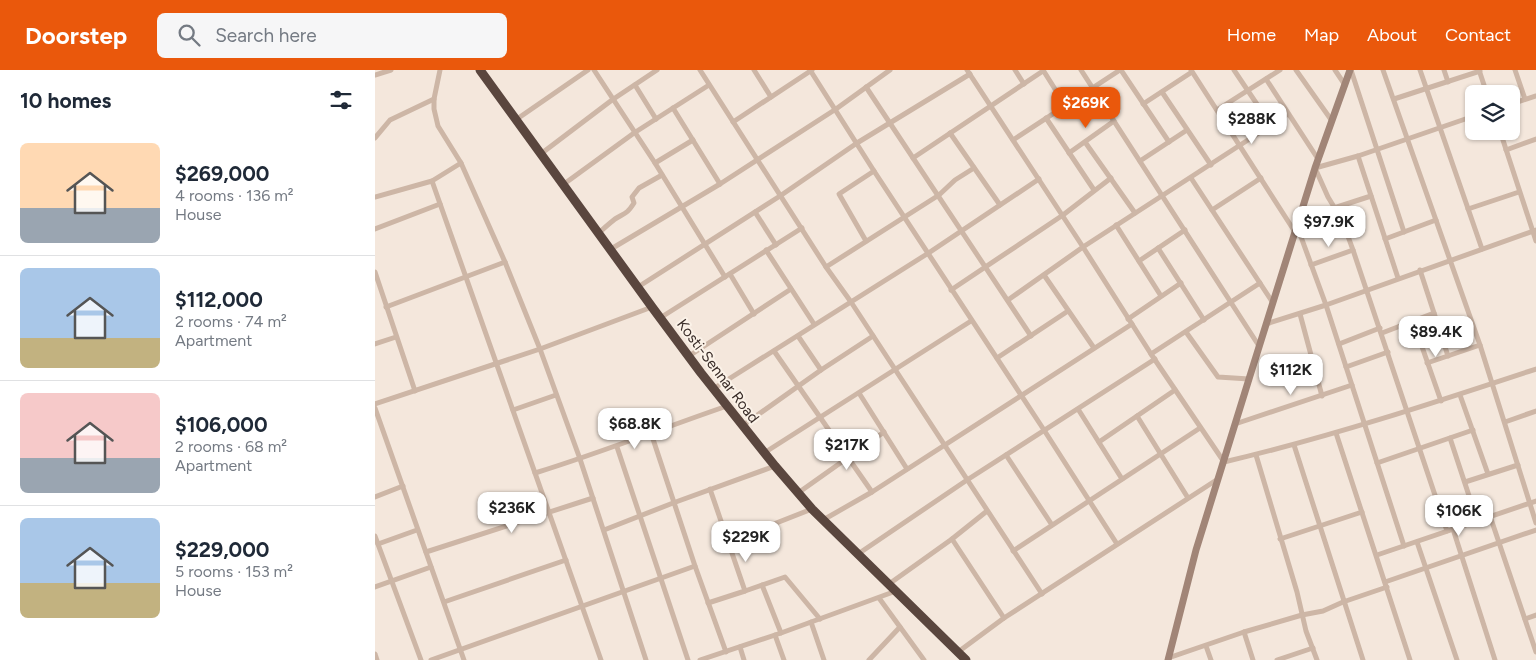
<!DOCTYPE html>
<meta charset="utf-8">
<style>
body{margin:0;font-family:Figtree,sans-serif;background:#f6f6f7;color:#1f2937;height:100vh;display:flex;flex-direction:column;font-size:19px;white-space:nowrap}
*{box-sizing:border-box;margin:0}
p{font-size:16px;color:#747a83}
.icon{flex:none;width:28px;height:28px;fill:none;stroke:currentColor;stroke-width:2;stroke-linecap:round;stroke-linejoin:round}
.map{position:relative;flex:1;overflow:hidden}
.side{display:flex;flex-direction:column;background:#fff;width:375px}
.side>*{flex:none}
.buttons{position:absolute;left:1090px;top:15px;display:grid;gap:10px}
.buttons a{display:grid;place-items:center;width:55px;height:55px;border-radius:8px;background:#fff;box-shadow:0 1px 4px #0004;font-size:25px}
.price{position:absolute;translate:-50% -42px;padding:0 11px;border-radius:10px;background:#fff;color:#222;font-size:16px;line-height:32px;filter:drop-shadow(0 1px 2px #0008)}
.price::after{content:'';position:absolute;left:50%;top:30px;width:15px;height:11px;margin-left:-8px;background:inherit;clip-path:polygon(0 0,100% 0,50% 100%)}
.price.active{background:#ea580c;color:#fff}
ul{padding:0;list-style:none}
li{display:flex;align-items:center;gap:15px;height:125px;padding:0 20px}
li+li{border-top:1px solid #e0e1e3}
li span{display:grid;place-items:center;flex:none;width:140px;height:100px;border-radius:8px;color:#555}
li>.icon{margin-inline-start:auto}
span .icon{width:60px;height:60px;fill:#fffc;stroke-width:1}
li b{font-size:21px}
h2{display:flex;justify-content:space-between;align-items:center;height:60px;padding:0 20px;font-size:21px}
header{display:flex;align-items:center;gap:30px;box-sizing:border-box;height:70px;padding:0 25px;background:#ea580c;color:#fff}
header strong{font-size:24px}
nav{display:flex;gap:28px;margin-inline-start:auto;font-size:18px}
.search{width:350px;height:45px;background:#f6f6f7;display:flex;align-items:center;gap:12px;box-sizing:border-box;padding:0 18px;border-radius:8px;color:#747a83;font-size:19px}
main{display:flex;flex:1;min-height:0}
.map>svg:first-child{display:block}
.lines{fill:none;stroke-linecap:round;stroke-linejoin:round}
.street{stroke:#cdb6a6;stroke-width:5}
.secondary{stroke:#a18577;stroke-width:7}
.highway{stroke:#5a463e;stroke-width:9}
.labels{text-anchor:middle;stroke-width:4;stroke-linejoin:round;paint-order:stroke}
.street-label{font-size:15px;fill:#392c28;stroke:#fbf2e8}
</style>
<header>
<strong>Doorstep</strong>
<div class="search"><svg class="icon" aria-label="search" viewBox="0 0 24 24"><circle cx="10" cy="10" r="6"/><path d="M15 15l6 6"/></svg>Search here</div>
<nav><a>Home</a><a>Map</a><a>About</a><a>Contact</a></nav>
</header>
<main>
<section class="side">
<h2>10 homes<svg class="icon" aria-label="filters" viewBox="0 0 24 24"><path d="M4 7h16M4 17h16"/><circle cx="9" cy="7" r="2"/><circle cx="15" cy="17" r="2"/></svg></h2>
<ul>
<li><span style="background:linear-gradient(#ffd9b3 65%,#9aa5b1 0)"><svg class="icon" aria-label="home" viewBox="0 0 24 24"><path d="M3 11l9-7 9 7M6 9v11h12V9"/></svg></span><div><b>$269,000</b><p>4 rooms · 136 m²</p><p>House</p></div></li>
<li><span style="background:linear-gradient(#a9c7e8 70%,#c2b280 0)"><svg class="icon" aria-label="home" viewBox="0 0 24 24"><path d="M3 11l9-7 9 7M6 9v11h12V9"/></svg></span><div><b>$112,000</b><p>2 rooms · 74 m²</p><p>Apartment</p></div></li>
<li><span style="background:linear-gradient(#f6c9c9 65%,#9aa5b1 0)"><svg class="icon" aria-label="home" viewBox="0 0 24 24"><path d="M3 11l9-7 9 7M6 9v11h12V9"/></svg></span><div><b>$106,000</b><p>2 rooms · 68 m²</p><p>Apartment</p></div></li>
<li><span style="background:linear-gradient(#a9c7e8 65%,#c2b280 0)"><svg class="icon" aria-label="home" viewBox="0 0 24 24"><path d="M3 11l9-7 9 7M6 9v11h12V9"/></svg></span><div><b>$229,000</b><p>5 rooms · 153 m²</p><p>House</p></div></li>
</ul>
</section>
<div class="map">
<svg width="1161" height="590" viewBox="0 0 1161 590">
<rect width="100%" height="100%" fill="#f4e7dc"/>
<g class="lines">
<g class="street">
<path d="M65,0L59,29V39L63,56L86,93L130,192L165,279L205,389L271,590"/>
<path d="M219,0L280,93L350,207"/>
<path d="M325,0L451,197L476,232L667,524"/>
<path d="M379,0L396,27"/>
<path d="M435,0L499,101L669,360L742,474"/>
<path d="M592,0L708,177L776,284L849,392C955,367 1058,333 1161,299"/>
<path d="M640,0L649,14"/>
<path d="M668,0L690,35"/>
<path d="M706,0L884,276"/>
<path d="M746,0L794,72"/>
<path d="M816,0L920,162"/>
<path d="M859,0L896,55"/>
<path d="M921,0L957,51"/>
<path d="M960,0L970,15"/>
<path d="M976,0L1029,162"/>
<path d="M1008,0L1105,275L1161,453"/>
<path d="M1045,0L1107,179"/>
<path d="M1069,0L1073,12"/>
<path d="M1104,0L1112,24"/>
<path d="M1140,0L1150,29"/>
<path d="M0,5L16,0"/>
<path d="M891,9L943,89"/>
<path d="M260,15L281,49"/>
<path d="M491,17L656,266"/>
<path d="M787,22L836,95"/>
<path d="M1019,29L1105,1"/>
<path d="M768,34L817,2"/>
<path d="M1136,34L1161,26"/>
<path d="M298,38L345,114"/>
<path d="M842,40L905,0"/>
<path d="M671,48L719,120"/>
<path d="M142,49L213,0"/>
<path d="M358,52L437,0"/>
<path d="M1125,61L1161,171"/>
<path d="M575,63L625,135"/>
<path d="M0,68L15,50L59,29"/>
<path d="M638,70L745,0"/>
<path d="M710,72L760,143"/>
<path d="M1131,80L1161,69"/>
<path d="M167,83L237,30L282,0"/>
<path d="M694,83L739,51"/>
<path d="M983,86L1023,208"/>
<path d="M538,88L668,1"/>
<path d="M765,91L812,60"/>
<path d="M280,93L318,70"/>
<path d="M816,108L898,233"/>
<path d="M57,111L226,590"/>
<path d="M189,114L259,63L334,15"/>
<path d="M0,127L57,111L86,93"/>
<path d="M959,138L996,126"/>
<path d="M1093,139L1144,122"/>
<path d="M837,140L886,108"/>
<path d="M380,142L401,175"/>
<path d="M741,155L786,226"/>
<path d="M922,156L951,235L1029,476"/>
<path d="M0,159L65,134"/>
<path d="M224,163C229,158 235,153 240,149C250,143 252,144 259,133L257,127L264,118L287,105"/>
<path d="M1010,169L1061,150"/>
<path d="M491,171L464,124L499,101"/>
<path d="M783,178L829,250"/>
<path d="M236,179L345,114L461,39L515,0"/>
<path d="M391,180L439,254"/>
<path d="M764,191L810,160"/>
<path d="M936,195L978,180"/>
<path d="M451,197L564,125L580,110L599,98"/>
<path d="M1045,200L1073,286"/>
<path d="M0,202L40,321"/>
<path d="M355,204L379,244"/>
<path d="M669,205L719,278"/>
<path d="M263,217L405,126L482,73L595,4"/>
<path d="M576,220L688,145L736,108"/>
<path d="M633,230L708,177L913,44"/>
<path d="M11,237L130,192"/>
<path d="M925,244L947,326"/>
<path d="M285,248L427,158"/>
<path d="M753,249L806,213"/>
<path d="M1038,251L1066,331"/>
<path d="M891,254L951,235L1161,160"/>
<path d="M811,262L843,307L874,309"/>
<path d="M1007,263L1059,243"/>
<path d="M423,266L446,300"/>
<path d="M0,274L21,267"/>
<path d="M964,274L1005,258"/>
<path d="M399,281L497,422"/>
<path d="M776,284L885,213"/>
<path d="M314,286L416,219"/>
<path d="M622,288L693,241"/>
<path d="M1052,293L1105,275"/>
<path d="M971,297L1013,282"/>
<path d="M338,319L552,184L664,109"/>
<path d="M484,323L532,399"/>
<path d="M1085,325L1113,404"/>
<path d="M0,334L165,279L277,237"/>
<path d="M0,338L89,590"/>
<path d="M703,339L747,409"/>
<path d="M138,340L181,325"/>
<path d="M762,346L813,428"/>
<path d="M1130,352L1161,341"/>
<path d="M860,354L977,315"/>
<path d="M367,356L446,300L498,266"/>
<path d="M276,363L320,496L351,582"/>
<path d="M961,363L1035,590"/>
<path d="M1075,368L1102,450"/>
<path d="M724,372L800,320"/>
<path d="M919,375L988,590"/>
<path d="M242,377L313,590"/>
<path d="M389,383L596,251"/>
<path d="M631,385L677,455"/>
<path d="M881,385L922,522L931,561L942,590"/>
<path d="M1002,393L1098,360"/>
<path d="M160,403C225,383 288,358 352,336"/>
<path d="M1090,412L1143,395"/>
<path d="M423,423L509,362"/>
<path d="M0,427L28,416"/>
<path d="M1115,446L1161,582"/>
<path d="M448,450L497,422L757,254"/>
<path d="M1078,459L1120,590"/>
<path d="M229,460L298,433L400,396"/>
<path d="M1072,461L978,180L967,150L953,127L940,98L983,86L1099,46"/>
<path d="M0,466L46,590"/>
<path d="M577,469L629,548"/>
<path d="M905,469L987,442"/>
<path d="M353,472L437,439"/>
<path d="M1042,472L1082,590"/>
<path d="M3,474L42,460"/>
<path d="M638,481L825,358"/>
<path d="M51,482L218,428"/>
<path d="M483,484L592,410L780,289"/>
<path d="M1002,485L1161,431"/>
<path d="M1010,512L1161,460"/>
<path d="M514,514L577,469L612,441"/>
<path d="M387,515L406,563"/>
<path d="M0,517L56,497"/>
<path d="M370,521L410,507L445,549"/>
<path d="M504,528L549,590"/>
<path d="M69,532L191,490"/>
<path d="M333,533L370,521L335,419"/>
<path d="M1150,549L1161,545"/>
<path d="M436,552L449,590"/>
<path d="M869,562L878,590"/>
<path d="M400,565L409,590"/>
<path d="M831,576L836,590"/>
<path d="M365,577L369,590"/>
<path d="M583,582L629,548L843,409"/>
<path d="M0,584L2,590"/>
<path d="M793,588L869,562L927,545L948,541L968,532L1012,517"/>
<path d="M56,590L320,496"/>
<path d="M325,590L406,563L521,521"/>
<path d="M494,590L525,557"/>
<path d="M902,590L938,578"/>
</g>
<path class="secondary" d="M793,590L821,480L874,309L940,98L975,0"/>
<path class="highway" d="M105,0L277,237L326,303L400,396L437,439L591,590"/>
</g>
<g class="labels">
<g class="street-label">
<text transform="translate(343 301) rotate(53)" y="5">Kosti-Sennar Road</text>
</g>
</g>
</svg>
<div class="buttons">
<a><svg class="icon" aria-label="layers" viewBox="0 0 24 24"><path d="M12 4l9 5-9 5-9-5zM3 14l9 5 9-5"/></svg></a>
</div>
<b class="price active" style="left:711px;top:59px">$269K</b>
<b class="price" style="left:877px;top:75px">$288K</b>
<b class="price" style="left:954px;top:178px">$97.9K</b>
<b class="price" style="left:1061px;top:288px">$89.4K</b>
<b class="price" style="left:916px;top:326px">$112K</b>
<b class="price" style="left:260px;top:380px">$68.8K</b>
<b class="price" style="left:472px;top:401px">$217K</b>
<b class="price" style="left:137px;top:464px">$236K</b>
<b class="price" style="left:1084px;top:467px">$106K</b>
<b class="price" style="left:371px;top:493px">$229K</b>
</div>
</main>
